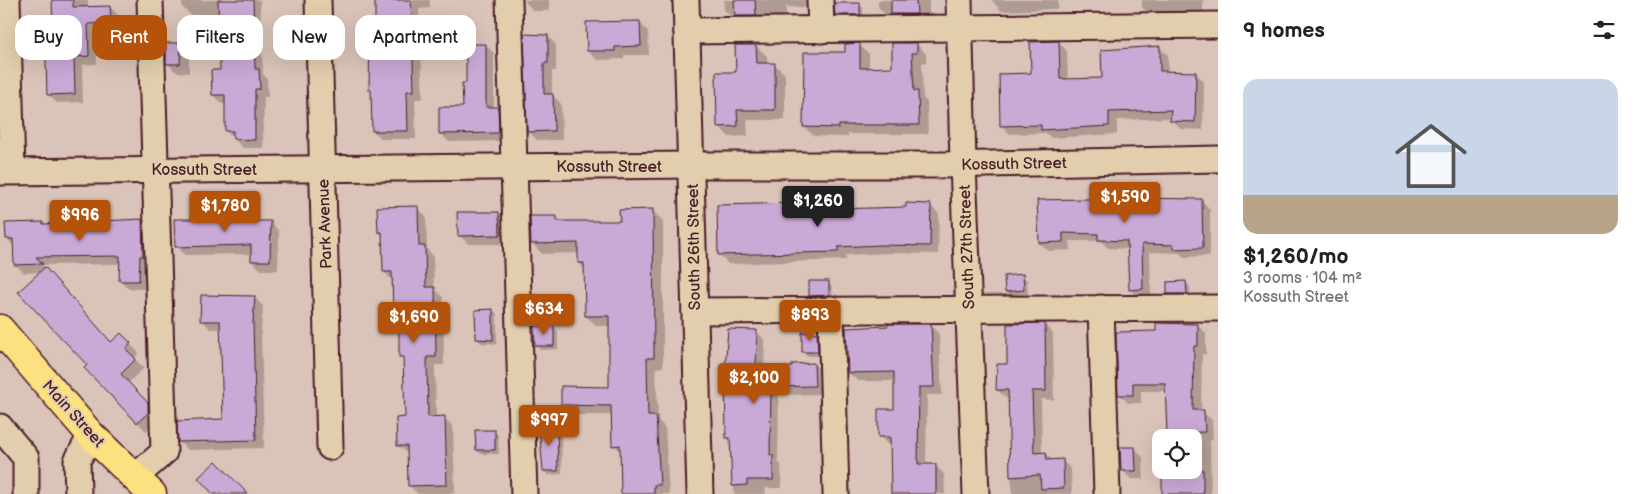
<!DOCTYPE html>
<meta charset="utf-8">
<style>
body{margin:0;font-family:"Balsamiq Sans",sans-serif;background:#f2f2f2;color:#222;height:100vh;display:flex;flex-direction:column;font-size:19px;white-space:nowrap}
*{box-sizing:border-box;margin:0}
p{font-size:16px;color:#767676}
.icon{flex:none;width:28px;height:28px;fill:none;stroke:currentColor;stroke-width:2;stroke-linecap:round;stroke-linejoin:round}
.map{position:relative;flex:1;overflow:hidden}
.panel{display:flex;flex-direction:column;background:#fff;width:425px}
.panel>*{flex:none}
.guide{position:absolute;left:15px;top:15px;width:475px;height:45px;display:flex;gap:10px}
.tools{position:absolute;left:1152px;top:429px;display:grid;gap:10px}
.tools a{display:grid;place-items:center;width:50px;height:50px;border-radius:10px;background:#fff;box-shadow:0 5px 20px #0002;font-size:25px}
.price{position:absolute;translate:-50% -42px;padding:0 11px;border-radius:5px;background:#b45309;color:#fff;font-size:16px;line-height:32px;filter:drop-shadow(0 1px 2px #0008)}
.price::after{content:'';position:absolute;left:50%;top:30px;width:15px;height:11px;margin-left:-8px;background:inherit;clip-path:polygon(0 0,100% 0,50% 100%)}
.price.active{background:#222;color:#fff}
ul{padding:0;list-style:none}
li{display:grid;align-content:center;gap:10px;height:265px;padding:0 25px}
li span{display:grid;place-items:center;height:155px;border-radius:15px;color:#555}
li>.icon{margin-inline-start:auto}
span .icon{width:90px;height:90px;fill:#fffc;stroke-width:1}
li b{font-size:21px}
h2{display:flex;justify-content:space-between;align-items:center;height:60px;padding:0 25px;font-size:21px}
.pill{padding:0 18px;border-radius:15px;background:#fff;box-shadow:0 5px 20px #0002;font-size:18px;line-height:45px}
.pill.active{background:#b45309;color:#fff}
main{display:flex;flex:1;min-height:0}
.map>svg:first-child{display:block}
.shadow{fill:#0003}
.building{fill:#c9a9d5;stroke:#4a1f2b}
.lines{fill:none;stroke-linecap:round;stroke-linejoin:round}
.minor-casing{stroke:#4a1f2b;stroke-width:29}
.major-casing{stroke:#4a1f2b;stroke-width:31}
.minor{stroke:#e2ceac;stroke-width:25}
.major{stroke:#fde080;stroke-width:28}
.labels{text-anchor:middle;stroke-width:4;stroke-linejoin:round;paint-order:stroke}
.street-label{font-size:16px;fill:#4a1f2b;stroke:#e2ceac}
</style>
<main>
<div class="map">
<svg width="1218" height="494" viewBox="0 0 1218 494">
<rect width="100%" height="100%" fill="#dac3b8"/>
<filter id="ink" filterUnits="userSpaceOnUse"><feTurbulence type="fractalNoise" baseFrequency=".02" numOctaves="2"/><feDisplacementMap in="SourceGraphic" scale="10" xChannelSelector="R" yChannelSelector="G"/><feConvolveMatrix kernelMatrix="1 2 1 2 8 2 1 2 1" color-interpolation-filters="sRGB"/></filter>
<g filter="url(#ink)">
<g class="shadow">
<path d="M54,0H88V8L110,7L119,16V31L96,32L97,64L82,65L83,102L57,103L48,94L54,31Z"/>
<path d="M182,0H260L263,74L267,79L268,97H264L263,148H243L226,131V104H222L213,95L222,71L219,14L191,15L182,7Z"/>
<path d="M376,0H430V8L419,9L423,99H415L416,139H382L373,131L372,92L370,90L377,30Z"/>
<path d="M524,0H549V11H533Z"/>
<path d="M724,0H818L814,8L786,7V17L733,18L724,10Z"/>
<path d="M878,0H929V15H925V22L901,23L894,16H887L878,7Z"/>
<path d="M992,0H1058V9L1001,11Z"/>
<path d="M1142,0H1203V15L1151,16L1142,7Z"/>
<path d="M859,4L863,8V18L840,19L836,14Z"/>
<path d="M640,23L648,31L649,55H624V59L597,60L588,51Z"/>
<path d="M548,36L556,45V71H552V94L561,104L562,140H537L529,132Z"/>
<path d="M1059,42L1067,51L1068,80H1103L1136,50V47H1159L1168,55V73H1196L1204,82L1203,130L1180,129L1172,118L1117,120V134L1051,138L1046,133L1010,134L1001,125L1032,75Z"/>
<path d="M180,44L189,53V73L176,72L168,64Z"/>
<path d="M917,44L926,54V62L922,63L923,98L927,102L928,134H848V137L814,136L804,127L846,54L859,45L869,54V69L894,68Z"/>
<path d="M485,45L494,53V108H497L506,117V141L449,142L441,134L464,109L468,84Z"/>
<path d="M756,46L767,56V64H774L785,74V120H747L748,136L729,137L719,126L737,73Z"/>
<path d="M1201,200L1210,209V256L1184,257L1180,253L1150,252L1151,297H1138L1130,289L1129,249L1108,248L1101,241H1070L1071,250L1049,251L1040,243L1039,202Z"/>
<path d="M836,203L843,210L907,208L930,205L939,214L938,254L890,253L846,255V260L728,264L720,255Z"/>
<path d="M417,207L426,216L427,249L433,256L434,288L443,297L444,365H435L436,418H444L453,426L455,493L418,494L409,485L408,454L398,445L406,419L405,361L401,356L400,323L394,317L393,281L384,272L383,236L379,232Z"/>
<path d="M653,211L663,221V367L656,368L658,420L665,428L669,494H622L621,452L614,445L613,415H573L562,405L610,389V326H597L586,316L585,269L579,263V253L542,254L532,243L556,217L561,222H621Z"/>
<path d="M499,213L508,222V244H468L459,235Z"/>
<path d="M251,216L256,222H270L279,231L278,270H261L252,261V254L185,255L177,246Z"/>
<path d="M142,221L150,229L147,289H129L121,281V264L43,265L112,343H129L139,353L134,358L144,368L128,383L156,413L157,422L146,431L86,368L89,365L42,272L24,273L15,264V247L7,239L42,223L44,225Z"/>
<path d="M1022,276L1027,280L1028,294L1010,296L1006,292Z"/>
<path d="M828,282L832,287L833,299L814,300L810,295Z"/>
<path d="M1186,282L1190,287V297L1172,298L1168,293Z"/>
<path d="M254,297L263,306L261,331L264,448L188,450L179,442L224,420L221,329H210L202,320Z"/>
<path d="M493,310L497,314V344L481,343L477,339Z"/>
<path d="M931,325L939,334L942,395H927L926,465H935L944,474L945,494H897L891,445H888L879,436L896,410L895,381H858L849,373Z"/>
<path d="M1044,325L1053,333L1054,400L1041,399L1042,454L1046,453L1053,461L1062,460L1071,469L1072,494H1012L1010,398H1006L997,390L1009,365Z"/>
<path d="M1197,325L1206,333V354H1202L1201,411L1212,420L1213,440H1210L1211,494H1163V470H1194V438H1168L1167,391H1141V403H1128L1119,394L1157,332Z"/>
<path d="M553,326L558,331V349L540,350L536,345Z"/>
<path d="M756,331L765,340L764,369L794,368L814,364L823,373V394L779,395L778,462L781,465L782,488H765L766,494H734L732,442L727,438Z"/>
<path d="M817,334L821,338V356H808L803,352Z"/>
<path d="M557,426L561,430L562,474L548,475L544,471Z"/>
<path d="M494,431L498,435L499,454H481L477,450Z"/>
<path d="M1135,448L1143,457L1144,479H1131L1122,470Z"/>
</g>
<g class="building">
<path d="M52,0H73V7L110,6L111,23L88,24L89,56L74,57L75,94L47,95L45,30H53Z"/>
<path d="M218,0H253L255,69H259L260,89H255V140L233,139V131H225V95H212L211,70H220Z"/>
<path d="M375,0H411L414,91H407L408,131H372L371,90H369L370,29H375Z"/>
<path d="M734,0H755L756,16H735Z"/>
<path d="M891,0H916L917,14H891Z"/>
<path d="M834,3H860V15H835Z"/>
<path d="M640,21L641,46L615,47V51H587L586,22Z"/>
<path d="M524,34L548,35V63H544V94H553L554,131L527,132Z"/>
<path d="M1059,41L1060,79L1102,78L1101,50L1160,46V71L1196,72L1195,122L1170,121L1171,110L1109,112V126L1041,130V125L1000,126L999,74L1031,73L1030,42Z"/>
<path d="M166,43H181L180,64H166Z"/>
<path d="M860,43V68L892,67V43H917V53H912L914,91H918L919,125H839V128L803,127L804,52H845V44Z"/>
<path d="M466,44H486V107H498L499,133L439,134V107H463L462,83H466Z"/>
<path d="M735,45H756L757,63H775V110H737L738,126L717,127L716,72H736Z"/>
<path d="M1131,198L1202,199L1203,248L1174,249V245L1142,244L1143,289L1129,290L1127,241L1098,240V234L1063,233V242L1039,243L1037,200Z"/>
<path d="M837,202V209L906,207V203L931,204L930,246L881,245L838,247V252L718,255L717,205Z"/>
<path d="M418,206L419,246H425L426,287H435L436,357H427L428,417L445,416L447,485L408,486L407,446H397L396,418L405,417L403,357H399V317H393L392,272H383L382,232H378L377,207Z"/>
<path d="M653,209L654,358H647L648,416H656L660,485H654V494H621L620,445L612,446L611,406L561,405V386L609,387V316H585L584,263H578V243L531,244L530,216H557V221H620L619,210Z"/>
<path d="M457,212H499L500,235L458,236Z"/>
<path d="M199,214L251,215V221H271L270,261H251V245L175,247L174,219H199Z"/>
<path d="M142,219L143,256H140L139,281H119L120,256L36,257L43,264L14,265L13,239H6L5,223L43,222V224Z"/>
<path d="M45,267L111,342L121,333L131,343L126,349L136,359L121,374L148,403V413L137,423L84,368L87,365L18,292Z"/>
<path d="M1023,274L1024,290L1005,292L1004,276Z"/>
<path d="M809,281H829V295L809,296Z"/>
<path d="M1186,281L1187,294H1167V282Z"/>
<path d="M201,295L255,296L253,322L256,440L178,442L177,421L223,419L220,321H200Z"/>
<path d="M493,309V340L476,339L475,310Z"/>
<path d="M1045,323L1046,391H1032L1034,453L1046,452L1047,460L1063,459L1064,488L1041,489L1040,475L1010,477L1008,390H996L997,364H1007V324Z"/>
<path d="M1156,323L1198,324V346H1194L1193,410H1204L1205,432L1167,433L1165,383H1133V395H1118L1116,332L1156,331Z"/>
<path d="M888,324H931L934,387H919L918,464H936V494H891L890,437H878V409H894V372L848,373L846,328L888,326Z"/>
<path d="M554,325V346H535L534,326Z"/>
<path d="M728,329L757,330L756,368L792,367V364L814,363L815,386L771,387L770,455H773V480H747V485L732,486L730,438H726L725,369Z"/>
<path d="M802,332L817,333L818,352H802Z"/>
<path d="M539,425H557L558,471H543Z"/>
<path d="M475,430H495V450H476Z"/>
<path d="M1120,447H1135L1136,471H1121Z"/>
<path d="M216,461L248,494H213L198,478Z"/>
<rect x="1162" y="470" width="41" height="24"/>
</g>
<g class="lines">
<defs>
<g id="minor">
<path d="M7,0L12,171"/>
<path d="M318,0L330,447"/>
<path d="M509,0L524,494"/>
<path d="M686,0L700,494"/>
<path d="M820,0L821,30"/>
<path d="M959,0L963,164L976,494"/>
<path d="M687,31L1218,25"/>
<path d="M0,172L692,165H943L1218,159"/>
<path d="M1101,308L1107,494"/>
<path d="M831,309L836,494"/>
<path d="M695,311L1218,308"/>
<path d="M0,427L26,458V494"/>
<path d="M135,477L164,452L150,0"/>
<path d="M78,494L77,461L91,435"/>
</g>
<path id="major" d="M0,329L91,435L152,494"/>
</defs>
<use href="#minor" class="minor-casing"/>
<use href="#major" class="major-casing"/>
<use href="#minor" class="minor"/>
<use href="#major" class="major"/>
</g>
</g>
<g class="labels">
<g class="street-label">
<text transform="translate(1014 163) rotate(-1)" y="6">Kossuth Street</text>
<text x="609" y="172">Kossuth Street</text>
<text x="204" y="175">Kossuth Street</text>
<text transform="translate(324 224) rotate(-92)" y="6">Park Avenue</text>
<text transform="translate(693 247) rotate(-91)" y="6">South 26th Street</text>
<text transform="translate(966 247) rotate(-92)" y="6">South 27th Street</text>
<text transform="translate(74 413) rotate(48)" y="6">Main Street</text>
</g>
</g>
</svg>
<div class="tools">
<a><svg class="icon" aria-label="locate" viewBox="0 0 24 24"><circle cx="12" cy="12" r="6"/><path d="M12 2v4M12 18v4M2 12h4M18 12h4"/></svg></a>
</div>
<b class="price" style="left:1125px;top:224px">$1,590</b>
<b class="price active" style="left:818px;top:228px">$1,260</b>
<b class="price" style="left:225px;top:233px">$1,780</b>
<b class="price" style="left:80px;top:242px">$996</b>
<b class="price" style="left:544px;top:336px">$634</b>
<b class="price" style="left:810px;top:342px">$893</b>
<b class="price" style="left:414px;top:344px">$1,690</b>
<b class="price" style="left:754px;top:405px">$2,100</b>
<b class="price" style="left:549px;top:447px">$997</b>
<div class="guide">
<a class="pill">Buy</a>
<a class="pill active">Rent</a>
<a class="pill">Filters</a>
<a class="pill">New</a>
<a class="pill">Apartment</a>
</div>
</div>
<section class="panel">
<h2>9 homes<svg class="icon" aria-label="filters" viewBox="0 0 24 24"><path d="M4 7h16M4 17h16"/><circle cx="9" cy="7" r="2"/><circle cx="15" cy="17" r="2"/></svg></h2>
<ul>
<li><span style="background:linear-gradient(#c9d6e8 75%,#b9a48a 0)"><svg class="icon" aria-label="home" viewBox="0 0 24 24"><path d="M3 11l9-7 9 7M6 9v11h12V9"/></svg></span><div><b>$1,260/mo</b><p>3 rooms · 104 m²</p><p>Kossuth Street</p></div></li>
</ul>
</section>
</main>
